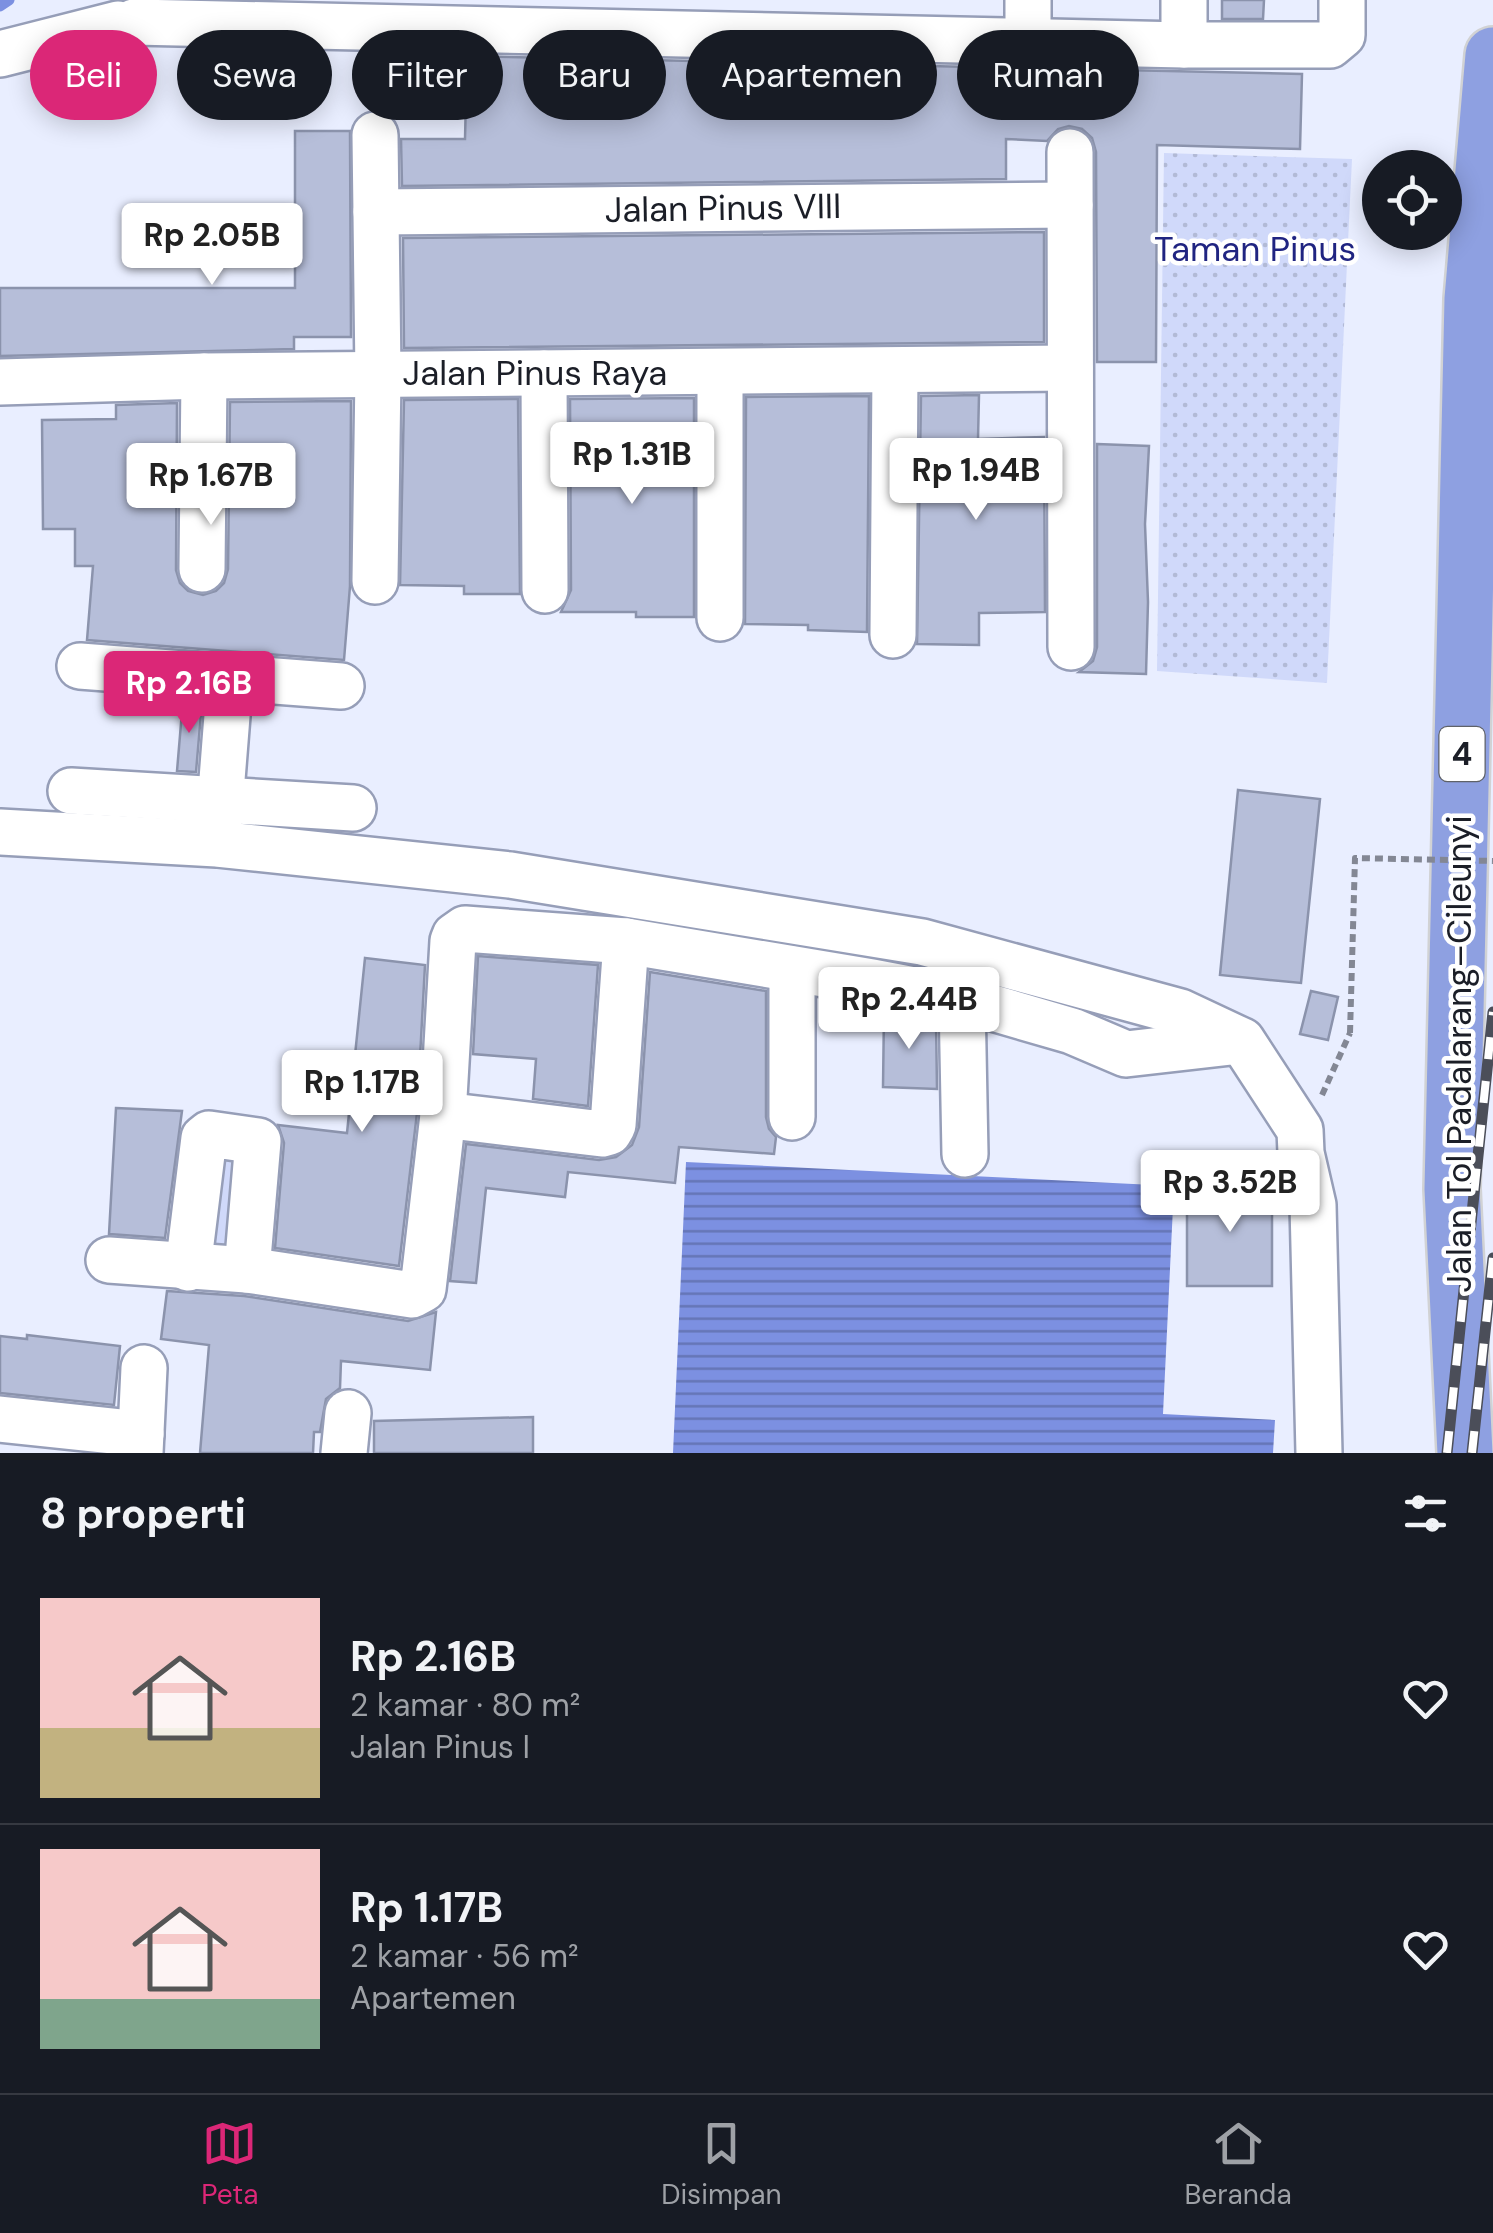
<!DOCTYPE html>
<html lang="id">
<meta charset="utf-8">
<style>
body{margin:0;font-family:"DM Sans",sans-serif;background:#242831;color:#f1f3f6;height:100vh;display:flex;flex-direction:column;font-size:38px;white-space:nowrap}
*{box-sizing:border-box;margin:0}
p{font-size:32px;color:#9ea1a6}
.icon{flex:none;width:55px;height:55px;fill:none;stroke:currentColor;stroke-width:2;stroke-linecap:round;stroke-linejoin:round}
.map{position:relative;height:1453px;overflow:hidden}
.panel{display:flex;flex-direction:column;background:#171b24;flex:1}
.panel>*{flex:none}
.guide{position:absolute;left:30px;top:30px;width:1435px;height:90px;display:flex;gap:20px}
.tools{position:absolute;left:1362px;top:150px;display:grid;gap:20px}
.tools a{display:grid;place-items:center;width:100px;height:100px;border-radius:50%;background:#171b24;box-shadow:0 5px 25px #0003;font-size:50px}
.price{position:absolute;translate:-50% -85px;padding:0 22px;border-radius:10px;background:#fff;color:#222;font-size:32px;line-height:65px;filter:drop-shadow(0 2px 5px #0008)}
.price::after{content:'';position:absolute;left:50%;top:60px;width:30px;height:22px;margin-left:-15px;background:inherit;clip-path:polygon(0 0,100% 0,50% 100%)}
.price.active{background:#db2777;color:#fff}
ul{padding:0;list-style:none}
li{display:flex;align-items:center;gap:30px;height:250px;padding:0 40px}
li+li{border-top:2px solid #363941}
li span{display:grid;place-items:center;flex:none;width:280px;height:200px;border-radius:0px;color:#555}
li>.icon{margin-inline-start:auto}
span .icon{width:120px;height:120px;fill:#fffc;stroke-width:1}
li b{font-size:42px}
h2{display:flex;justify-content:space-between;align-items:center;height:120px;padding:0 40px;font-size:42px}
.chip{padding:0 35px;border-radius:45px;background:#171b24;box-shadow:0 5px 25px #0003;font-size:35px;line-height:90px}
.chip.active{background:#db2777;color:#fff}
.tabs{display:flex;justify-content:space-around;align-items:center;height:140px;border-top:2px solid #363941;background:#171b24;font-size:28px;color:#9ea1a6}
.tabs a{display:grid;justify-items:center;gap:5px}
.tabs .active{color:#db2777}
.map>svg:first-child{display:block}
.grass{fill:url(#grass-dots)}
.garden{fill:#d0d9fa}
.water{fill:url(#water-rules)}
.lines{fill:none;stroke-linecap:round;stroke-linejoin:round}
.stream{stroke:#7c90e1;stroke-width:11}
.building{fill:#b6bed9;stroke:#8b93ac;stroke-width:2.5}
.street-casing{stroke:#969eb8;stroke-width:50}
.highway-casing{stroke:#d1d2d4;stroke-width:60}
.path{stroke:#838794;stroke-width:6;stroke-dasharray:8 5;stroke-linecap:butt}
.street{stroke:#fff;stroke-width:45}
.highway{stroke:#8ea0e1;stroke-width:55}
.rail-casing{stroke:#4b4e59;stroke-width:11}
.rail{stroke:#fff;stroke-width:8;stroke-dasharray:22;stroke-linecap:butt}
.path-bridge{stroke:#838794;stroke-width:6;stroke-dasharray:8 5;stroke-linecap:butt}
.labels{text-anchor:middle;stroke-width:9;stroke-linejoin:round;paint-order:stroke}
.shield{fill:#fff;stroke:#5f6268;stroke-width:2.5}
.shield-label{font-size:32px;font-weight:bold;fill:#1b1e27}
.street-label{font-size:35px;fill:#1b1e27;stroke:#fff}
.park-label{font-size:35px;fill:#202481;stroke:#fff}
</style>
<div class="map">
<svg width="1493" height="1453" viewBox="0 0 1493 1453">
<defs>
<pattern id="grass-dots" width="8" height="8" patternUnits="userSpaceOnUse" patternTransform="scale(2.5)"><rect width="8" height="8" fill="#d0d9fa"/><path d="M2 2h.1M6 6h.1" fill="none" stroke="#b2bad6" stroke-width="1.8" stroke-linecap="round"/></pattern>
<pattern id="water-rules" width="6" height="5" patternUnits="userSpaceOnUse" patternTransform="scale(2.5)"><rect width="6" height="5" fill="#7c90e1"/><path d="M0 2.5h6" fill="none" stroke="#6575b6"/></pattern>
</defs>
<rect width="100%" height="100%" fill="#e9eeff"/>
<path class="grass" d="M1164,153L1352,159L1327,683L1157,671Z"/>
<path class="garden" d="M211,1147L249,1150L240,1249L202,1246Z"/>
<path class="water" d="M686,1162L1174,1186L1163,1414L1275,1420L1273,1453H673Z"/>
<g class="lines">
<path class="stream" d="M0,6L9,0"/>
</g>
<g class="building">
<path d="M1222,0H1264L1263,19H1222Z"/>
<path d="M467,56L1302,74L1300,149L1157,145L1156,362H1097L1096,152L1092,138L1082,129L1069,126L1058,129L1047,141L1006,139V179L402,186L401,139H465Z"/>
<path d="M295,131H350L351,337H294V349L0,356V288H295Z"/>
<path d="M1044,232V342L404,348L403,238Z"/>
<path d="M979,395L978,439L1044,437L1045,612L979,613V645L917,644L921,396Z"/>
<path d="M869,396L867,632L808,630V625L745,624L746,397Z"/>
<path d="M694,398V617H636V612H561L571,590L570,399Z"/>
<path d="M518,399L520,594H464V586L400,585L404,400Z"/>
<path d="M351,401L350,586L344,660L87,640L93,566H75V529H43L42,420L116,419V405L177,403L176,570L180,583L188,591L203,595L216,591L224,583L228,569L230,402Z"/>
<path d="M1097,444L1149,446L1145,524L1148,602L1146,674L1079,672L1093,661L1097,647Z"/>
<path d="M183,700L202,702L196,772L177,771Z"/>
<path d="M1238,790L1320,799L1301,983L1220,975Z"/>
<path d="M478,956L598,965L588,1106L533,1099L536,1059L473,1054Z"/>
<path d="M365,958L425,965L417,1113L399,1266L275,1248L284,1143L278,1125L347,1133Z"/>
<path d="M650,972L766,991V1117L769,1129L776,1137L774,1154L679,1147L675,1183L568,1172L565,1197L486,1188L476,1283L450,1281L466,1144L599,1160L616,1157L632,1145L639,1127Z"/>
<path d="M1311,991L1338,997L1328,1040L1300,1034Z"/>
<path d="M884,1011L936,1021L937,1089L883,1087Z"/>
<path d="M116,1108L182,1111L165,1238L109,1234Z"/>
<rect x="1187" y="1184" width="85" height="102"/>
<path d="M167,1291L244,1296L408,1321L436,1312L430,1370L341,1361L340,1388L326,1399L320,1432H314L313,1453H200L209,1345L161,1339Z"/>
<path d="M27,1335L120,1346L114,1405L0,1393V1336L27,1339Z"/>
<path d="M533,1417V1453H374V1421Z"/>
</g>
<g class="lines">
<defs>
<g id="street">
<path d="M134,22L1184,45H1330L1342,35V0"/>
<path d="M1028,41V0"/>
<path d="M1184,45V0"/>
<path d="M0,54L118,24"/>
<path d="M375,135L378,374L375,581"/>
<path d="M1070,152L1071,647"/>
<path d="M376,212L1070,205"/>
<path d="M544,373L545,590"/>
<path d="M0,382L204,376L1070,368"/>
<path d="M202,569L204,376"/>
<path d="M720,618V372"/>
<path d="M893,635L895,371"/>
<path d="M80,666L341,686"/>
<path d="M71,791L353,808"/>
<path d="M218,830L230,678"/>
<path d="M0,832L217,844L510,875L922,942L1180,1012L1242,1041L1300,1130L1301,1153L1313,1205L1319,1453"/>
<path d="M962,999L965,1154"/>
<path d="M443,1115L602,1134L609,1132L613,1125L626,941"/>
<path d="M792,1117V969"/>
<path d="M109,1260L247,1270L412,1295L423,1289L443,1115L453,941L455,936L465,929L626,941L872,982L962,999L1072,1031L1126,1054L1240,1041"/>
<path d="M188,1268L204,1138L209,1134L258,1141L247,1270"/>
<path d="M0,1419L141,1434"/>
<path d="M140,1453L144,1368"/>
<path d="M344,1453L348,1413"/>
</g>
<path id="highway" d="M1465,1453L1452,1189L1472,299L1493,55"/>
</defs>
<use href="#street" class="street-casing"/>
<use href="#highway" class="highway-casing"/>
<path class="path" d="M1322,1095L1350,1033"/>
<use href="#street" class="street"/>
<use href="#highway" class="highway"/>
<defs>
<g id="rail">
<path d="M1447,1453L1493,1012"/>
<path d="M1472,1453L1493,1258"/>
</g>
</defs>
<use href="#rail" class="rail-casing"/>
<use href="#rail" class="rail"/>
<path class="path-bridge" d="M1350,1033L1355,858L1493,861"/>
</g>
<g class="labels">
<rect class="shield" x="1439.5" y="727" width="45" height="54" rx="8"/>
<g class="shield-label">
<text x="1462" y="765">4</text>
</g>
<g class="street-label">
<text transform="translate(723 208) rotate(-1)" y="12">Jalan Pinus VIII</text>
<text x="535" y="385">Jalan Pinus Raya</text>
<text transform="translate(1459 1054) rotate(-90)" y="12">Jalan Tol Padalarang–Cileunyi</text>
</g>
<g class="park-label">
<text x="1255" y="261">Taman Pinus</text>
</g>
</g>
</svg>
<div class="tools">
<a><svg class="icon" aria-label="locate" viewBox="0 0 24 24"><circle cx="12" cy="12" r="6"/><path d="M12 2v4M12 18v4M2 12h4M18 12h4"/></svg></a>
</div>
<b class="price" style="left:212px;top:288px">Rp 2.05B</b>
<b class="price" style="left:632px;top:507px">Rp 1.31B</b>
<b class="price" style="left:976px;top:523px">Rp 1.94B</b>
<b class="price" style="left:211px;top:528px">Rp 1.67B</b>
<b class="price active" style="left:189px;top:736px">Rp 2.16B</b>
<b class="price" style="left:909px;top:1052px">Rp 2.44B</b>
<b class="price" style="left:362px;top:1135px">Rp 1.17B</b>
<b class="price" style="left:1230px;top:1235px">Rp 3.52B</b>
<div class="guide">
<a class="chip active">Beli</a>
<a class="chip">Sewa</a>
<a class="chip">Filter</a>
<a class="chip">Baru</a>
<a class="chip">Apartemen</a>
<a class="chip">Rumah</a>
</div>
</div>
<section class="panel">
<h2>8 properti<svg class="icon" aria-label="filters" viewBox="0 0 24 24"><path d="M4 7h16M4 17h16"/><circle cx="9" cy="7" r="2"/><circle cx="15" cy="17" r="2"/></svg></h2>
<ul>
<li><span style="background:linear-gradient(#f6c9c9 65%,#c2b280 0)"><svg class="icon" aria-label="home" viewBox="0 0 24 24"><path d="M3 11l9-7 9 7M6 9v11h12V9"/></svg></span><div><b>Rp 2.16B</b><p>2 kamar · 80 m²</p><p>Jalan Pinus I</p></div><svg class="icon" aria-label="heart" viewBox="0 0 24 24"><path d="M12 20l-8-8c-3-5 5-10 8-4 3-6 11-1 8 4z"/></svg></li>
<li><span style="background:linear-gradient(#f6c9c9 75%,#7fa58c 0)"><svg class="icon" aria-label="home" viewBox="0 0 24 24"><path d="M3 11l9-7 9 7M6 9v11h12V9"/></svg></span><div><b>Rp 1.17B</b><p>2 kamar · 56 m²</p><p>Apartemen</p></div><svg class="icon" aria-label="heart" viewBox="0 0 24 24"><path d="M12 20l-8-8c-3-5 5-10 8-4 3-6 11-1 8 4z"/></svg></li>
</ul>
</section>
<nav class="tabs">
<a class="active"><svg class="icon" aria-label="map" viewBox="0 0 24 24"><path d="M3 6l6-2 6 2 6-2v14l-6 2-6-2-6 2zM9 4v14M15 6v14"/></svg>Peta</a>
<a><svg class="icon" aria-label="saved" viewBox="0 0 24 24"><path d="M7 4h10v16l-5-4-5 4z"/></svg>Disimpan</a>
<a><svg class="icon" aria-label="home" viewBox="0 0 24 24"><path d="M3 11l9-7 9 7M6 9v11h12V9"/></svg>Beranda</a>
</nav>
